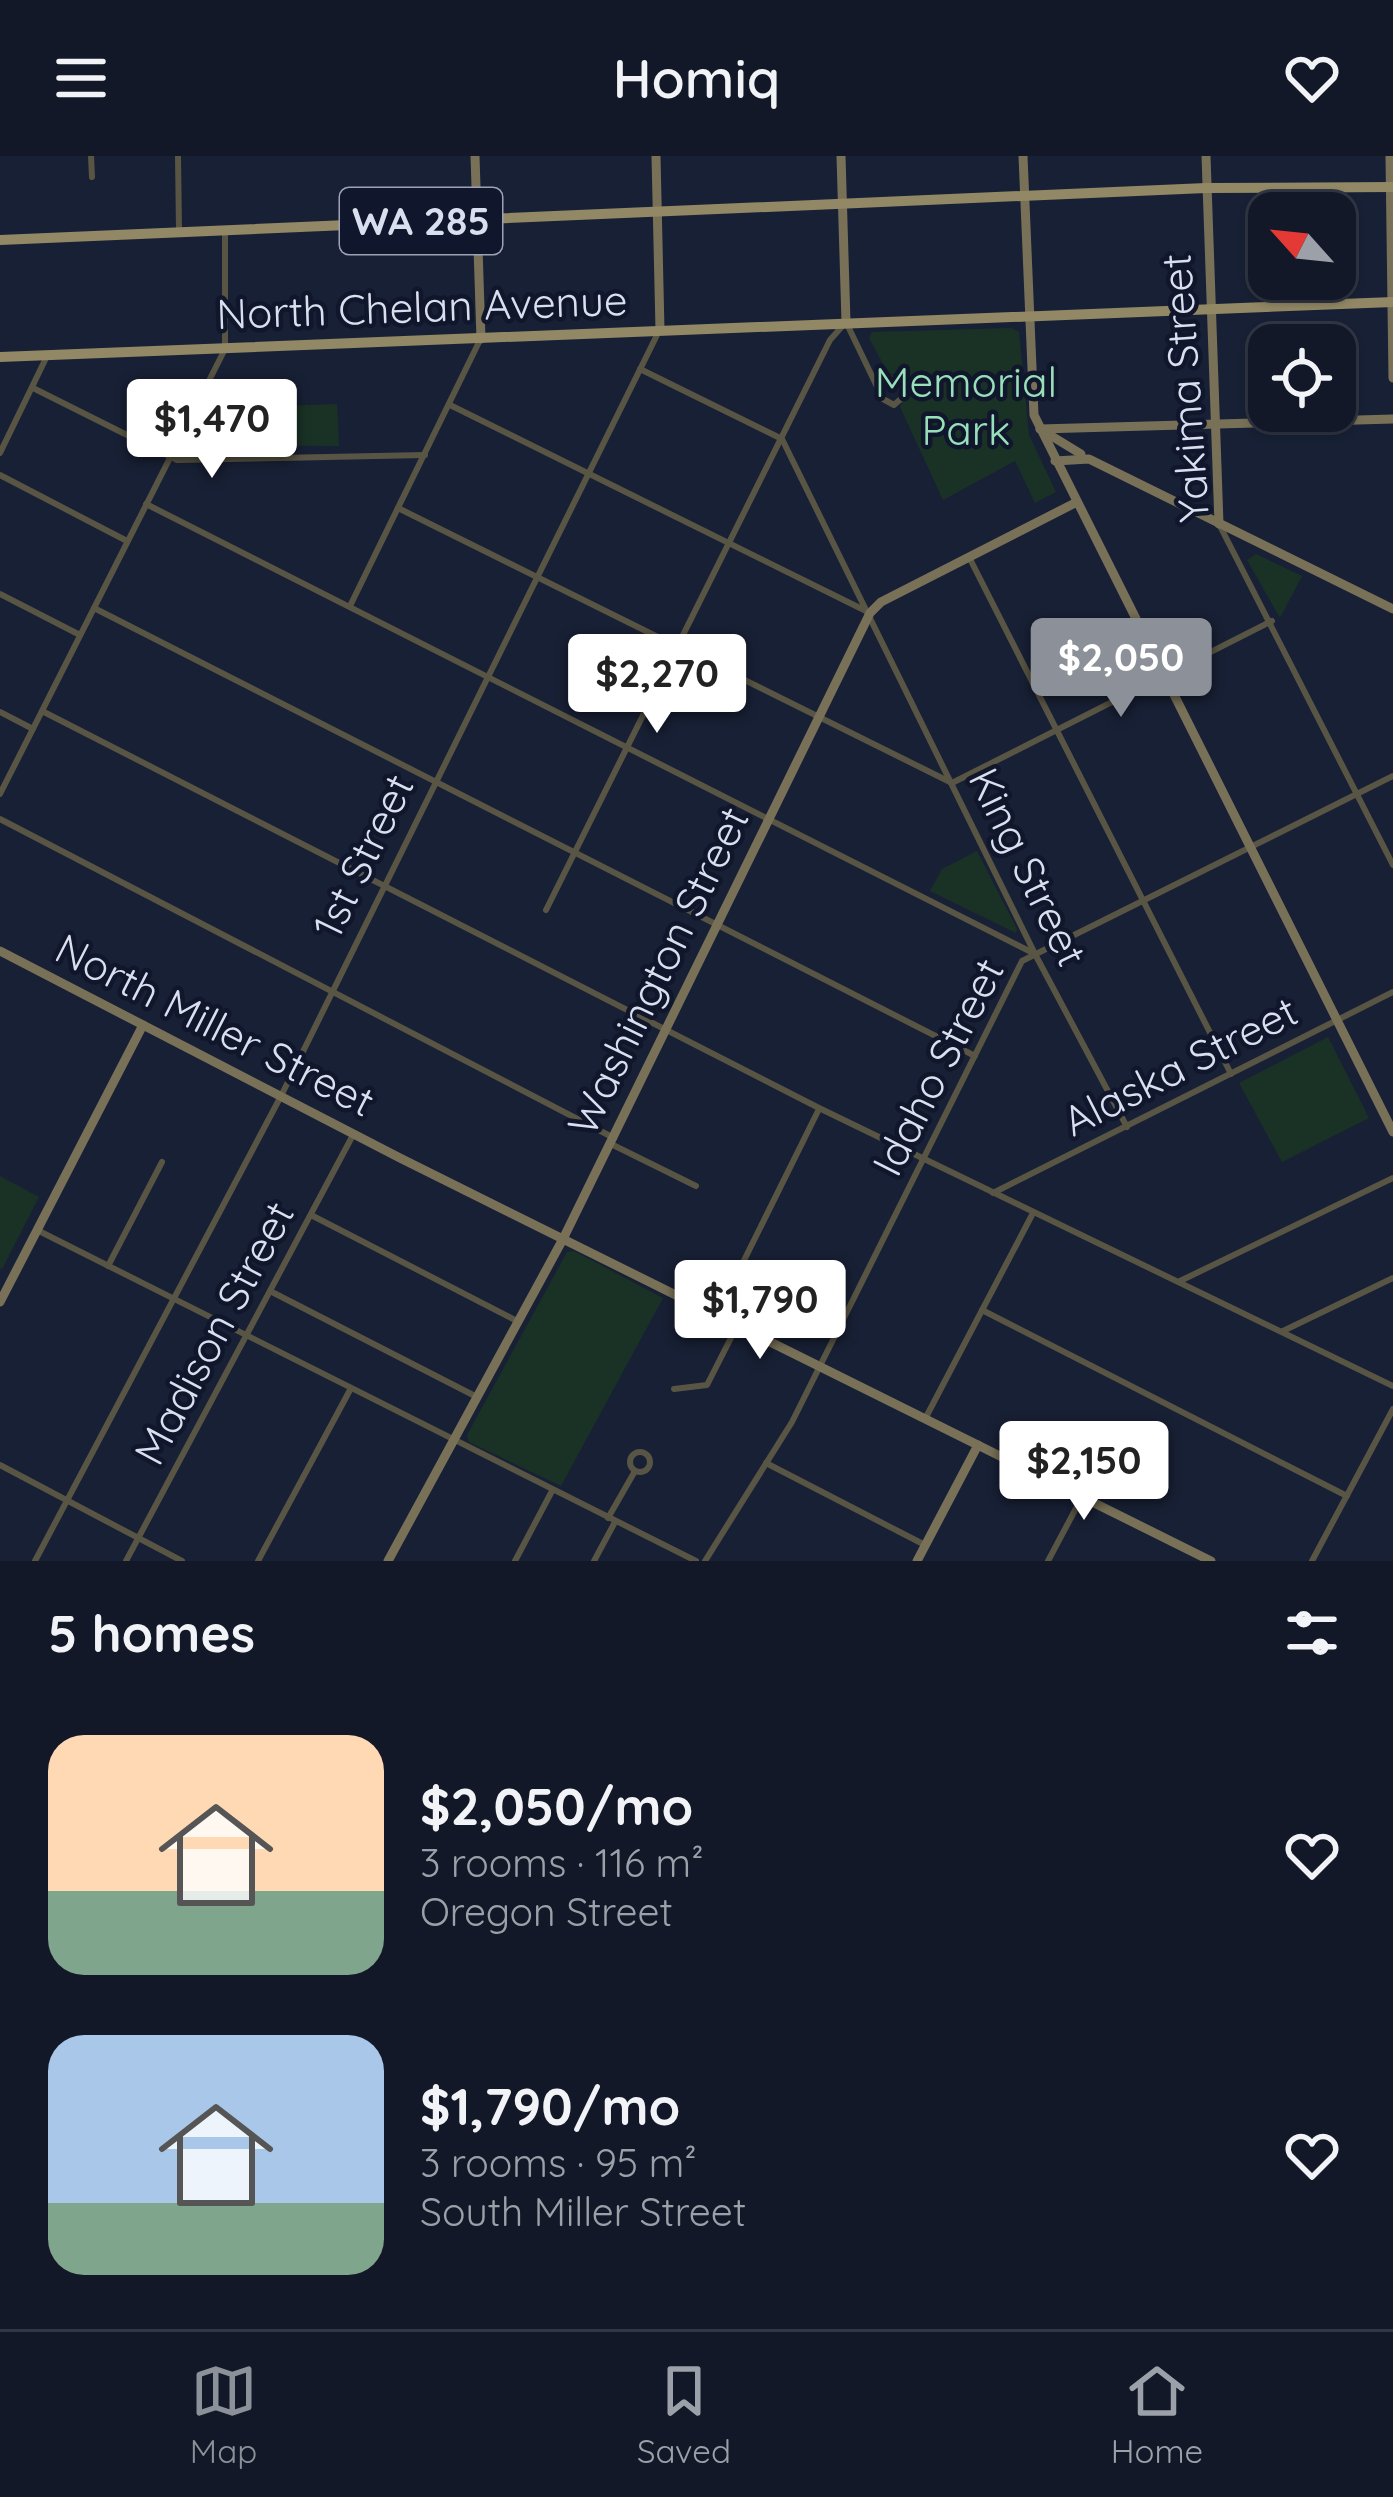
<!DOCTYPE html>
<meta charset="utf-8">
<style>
body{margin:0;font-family:Quicksand,sans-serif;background:#1f2534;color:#f1f3f6;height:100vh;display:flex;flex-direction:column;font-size:45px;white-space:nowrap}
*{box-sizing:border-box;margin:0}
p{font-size:39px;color:#9ca0a8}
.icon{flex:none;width:66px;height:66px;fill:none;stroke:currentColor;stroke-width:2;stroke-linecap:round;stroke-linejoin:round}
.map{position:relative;height:1405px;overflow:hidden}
.panel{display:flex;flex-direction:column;background:#121828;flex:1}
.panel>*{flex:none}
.needle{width:78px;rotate:297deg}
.fabs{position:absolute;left:1248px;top:36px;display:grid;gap:24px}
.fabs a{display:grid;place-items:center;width:108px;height:108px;border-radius:24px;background:#121828;box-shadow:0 3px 9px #0004,0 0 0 3px #313745;font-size:60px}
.price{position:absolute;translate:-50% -102px;padding:0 27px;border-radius:12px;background:#fff;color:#222;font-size:39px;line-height:78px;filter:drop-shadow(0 3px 6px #0008)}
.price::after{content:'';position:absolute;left:50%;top:72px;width:36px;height:27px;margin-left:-18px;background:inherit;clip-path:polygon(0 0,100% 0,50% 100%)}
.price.active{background:#8c9099;color:#fff}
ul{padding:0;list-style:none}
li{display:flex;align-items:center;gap:36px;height:300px;padding:0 48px}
li span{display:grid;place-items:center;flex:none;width:336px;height:240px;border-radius:36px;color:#555}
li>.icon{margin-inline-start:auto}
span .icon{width:144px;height:144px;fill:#fffc;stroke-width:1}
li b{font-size:51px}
h2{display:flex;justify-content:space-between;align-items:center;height:144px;padding:0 48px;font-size:51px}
header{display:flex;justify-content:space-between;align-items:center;height:156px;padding:0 48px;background:#121828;font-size:54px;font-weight:600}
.tab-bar{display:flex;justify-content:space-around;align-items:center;height:168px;border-top:3px solid #313745;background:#121828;font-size:33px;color:#9ca0a8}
.tab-bar a{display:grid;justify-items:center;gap:6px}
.tab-bar .active{color:#8c9099}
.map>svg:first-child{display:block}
.green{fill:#1a3225}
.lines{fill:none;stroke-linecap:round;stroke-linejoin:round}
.street{stroke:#595544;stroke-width:6}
.secondary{stroke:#797157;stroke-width:9}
.primary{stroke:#928865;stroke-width:10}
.labels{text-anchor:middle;stroke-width:9;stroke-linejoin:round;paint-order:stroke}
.shield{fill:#10162b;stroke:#9da3b4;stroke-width:3}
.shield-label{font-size:39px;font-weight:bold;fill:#d9dfee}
.street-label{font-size:42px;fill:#d9dfee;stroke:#10162b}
.park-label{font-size:42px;fill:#99e0ba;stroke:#10162b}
</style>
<header><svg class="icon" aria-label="menu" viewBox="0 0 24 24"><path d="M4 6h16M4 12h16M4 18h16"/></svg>Homiq<svg class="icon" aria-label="heart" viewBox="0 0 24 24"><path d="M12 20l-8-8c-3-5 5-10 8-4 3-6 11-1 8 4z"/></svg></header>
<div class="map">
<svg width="1393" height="1405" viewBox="0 0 1393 1405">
<rect width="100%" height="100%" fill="#182035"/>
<g class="green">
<path d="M1011,172L1019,176L1029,279L1056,336L1035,347L1015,305L943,344L900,251L909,229L905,222L888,217L869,182L872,176Z"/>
<path d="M337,248L339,290L184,289L203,253Z"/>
<path d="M1256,398L1302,420L1280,462L1247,404Z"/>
<path d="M977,695L1017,773L1016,777L930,735L942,713Z"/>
<path d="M1328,881L1369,962L1282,1006L1239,927Z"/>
<path d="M0,1020L39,1041L2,1113L0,1112Z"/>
<path d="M574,1095L663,1142L561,1330L469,1286L467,1279L567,1096Z"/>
</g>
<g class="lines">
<g class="street">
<path d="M91,0L92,21"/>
<path d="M178,0L179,74"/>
<path d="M640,213L782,283"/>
<path d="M33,232L177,304L425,299"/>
<path d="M450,249L866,455"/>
<path d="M782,283L1035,798L1127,971"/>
<path d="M0,297L47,200"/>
<path d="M0,319L127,385"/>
<path d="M146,348L1035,798"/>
<path d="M398,352L952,627L1272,465"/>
<path d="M1220,370L1393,709"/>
<path d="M969,401L1231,918"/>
<path d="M0,438L80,479"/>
<path d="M350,450L480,184"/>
<path d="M94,452L975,900"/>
<path d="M42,555L819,952L1393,1230"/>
<path d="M0,556L33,573"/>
<path d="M0,638L225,193V77"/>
<path d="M0,663L614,982"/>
<path d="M546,754L830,184L846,166L883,243L894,249L903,241L900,226L890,222L879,227"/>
<path d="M611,988L696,1030"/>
<path d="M993,1037L1393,836"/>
<path d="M311,1059L519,1166"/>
<path d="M37,1074L696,1405"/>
<path d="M108,1110L162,1006"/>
<path d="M1180,1125L1393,1022"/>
<path d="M270,1135L477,1241"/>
<path d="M982,1154L1347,1340"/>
<path d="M717,1159L819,953"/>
<path d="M1283,1175L1393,1122"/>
<path d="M674,1233L707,1229L737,1170"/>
<path d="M925,1263L1033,1057"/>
<circle cx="640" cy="1306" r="10"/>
<path d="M766,1307L925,1389"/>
<path d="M0,1309L182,1405"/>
<path d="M608,1362L635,1315"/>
<path d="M35,1405L281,940L658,177"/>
<path d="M126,1405L353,979"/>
<path d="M258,1405L350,1234"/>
<path d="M515,1405L552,1335"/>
<path d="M594,1405L615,1366"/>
<path d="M705,1405L792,1266L1022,805L1393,620"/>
<path d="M1048,1405L1082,1341"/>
<path d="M1312,1405L1393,1253"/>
</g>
<g class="secondary">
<path d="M475,0L481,183"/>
<path d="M656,0L660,174"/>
<path d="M841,0L846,166"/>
<path d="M1023,0L1034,259L1393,976"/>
<path d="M1206,0L1219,368"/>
<path d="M1390,0L1393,222"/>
<path d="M1040,273L1393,263"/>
<path d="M1040,273L1081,298"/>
<path d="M1055,305L1089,303L1393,453"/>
<path d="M0,795L400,1002L1211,1405"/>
<path d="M0,1146L143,869"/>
<path d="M388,1405L563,1083L870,457L881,446L1075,347"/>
<path d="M917,1405L978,1289"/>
</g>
<g class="primary">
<path d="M0,84L1206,32L1393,31"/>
<path d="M0,201L1393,146"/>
</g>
</g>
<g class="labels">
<rect class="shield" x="340" y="32" width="162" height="66" rx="9"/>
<g class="shield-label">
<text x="421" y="79">WA 285</text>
</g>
<g class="street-label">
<text transform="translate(422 151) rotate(-2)" y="15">North Chelan Avenue</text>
<text transform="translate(1185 232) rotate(-94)" y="15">Yakima Street</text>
<text transform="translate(363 700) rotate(-64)" y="15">1st Street</text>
<text transform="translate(1028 711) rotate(64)" y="15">King Street</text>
<text transform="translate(658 815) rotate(-64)" y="15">Washington Street</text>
<text transform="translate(215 869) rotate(27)" y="15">North Miller Street</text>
<text transform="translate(1180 910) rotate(-27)" y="15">Alaska Street</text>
<text transform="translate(938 911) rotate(-63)" y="15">Idaho Street</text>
<text transform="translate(214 1177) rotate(-62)" y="15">Madison Street</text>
</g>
<g class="park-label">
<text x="966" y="241">Memorial<tspan x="966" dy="48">Park</tspan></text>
</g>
</g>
</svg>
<div class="fabs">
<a><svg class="needle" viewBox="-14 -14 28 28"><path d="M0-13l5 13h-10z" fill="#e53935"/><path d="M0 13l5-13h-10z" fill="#9ca0a8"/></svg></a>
<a><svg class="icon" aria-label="locate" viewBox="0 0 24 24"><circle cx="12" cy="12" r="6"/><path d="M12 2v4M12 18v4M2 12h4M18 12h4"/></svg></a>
</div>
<b class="price" style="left:212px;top:325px">$1,470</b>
<b class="price active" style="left:1121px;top:564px">$2,050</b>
<b class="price" style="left:657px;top:580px">$2,270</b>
<b class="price" style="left:760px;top:1206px">$1,790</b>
<b class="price" style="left:1084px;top:1367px">$2,150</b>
</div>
<section class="panel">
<h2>5 homes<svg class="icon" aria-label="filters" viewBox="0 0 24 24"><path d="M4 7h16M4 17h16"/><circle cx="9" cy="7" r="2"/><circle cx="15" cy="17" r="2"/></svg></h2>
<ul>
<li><span style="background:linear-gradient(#ffd9b3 65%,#7fa58c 0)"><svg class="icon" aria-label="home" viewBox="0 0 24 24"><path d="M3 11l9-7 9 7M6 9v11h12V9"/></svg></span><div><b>$2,050/mo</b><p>3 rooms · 116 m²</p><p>Oregon Street</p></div><svg class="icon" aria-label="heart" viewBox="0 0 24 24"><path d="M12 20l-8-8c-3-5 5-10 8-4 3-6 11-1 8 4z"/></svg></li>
<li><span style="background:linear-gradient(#a9c7e8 70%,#7fa58c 0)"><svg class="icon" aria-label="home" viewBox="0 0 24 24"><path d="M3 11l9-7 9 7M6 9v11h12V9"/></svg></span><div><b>$1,790/mo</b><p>3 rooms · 95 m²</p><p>South Miller Street</p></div><svg class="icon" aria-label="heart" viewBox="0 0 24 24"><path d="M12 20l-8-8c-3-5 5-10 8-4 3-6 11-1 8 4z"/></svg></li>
</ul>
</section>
<nav class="tab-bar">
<a class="active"><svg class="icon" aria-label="map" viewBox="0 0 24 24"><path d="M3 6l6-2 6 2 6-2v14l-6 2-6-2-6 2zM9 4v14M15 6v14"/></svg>Map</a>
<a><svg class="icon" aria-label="saved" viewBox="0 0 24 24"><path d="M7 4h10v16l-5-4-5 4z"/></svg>Saved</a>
<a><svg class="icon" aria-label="home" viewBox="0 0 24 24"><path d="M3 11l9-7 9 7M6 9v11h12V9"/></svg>Home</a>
</nav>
